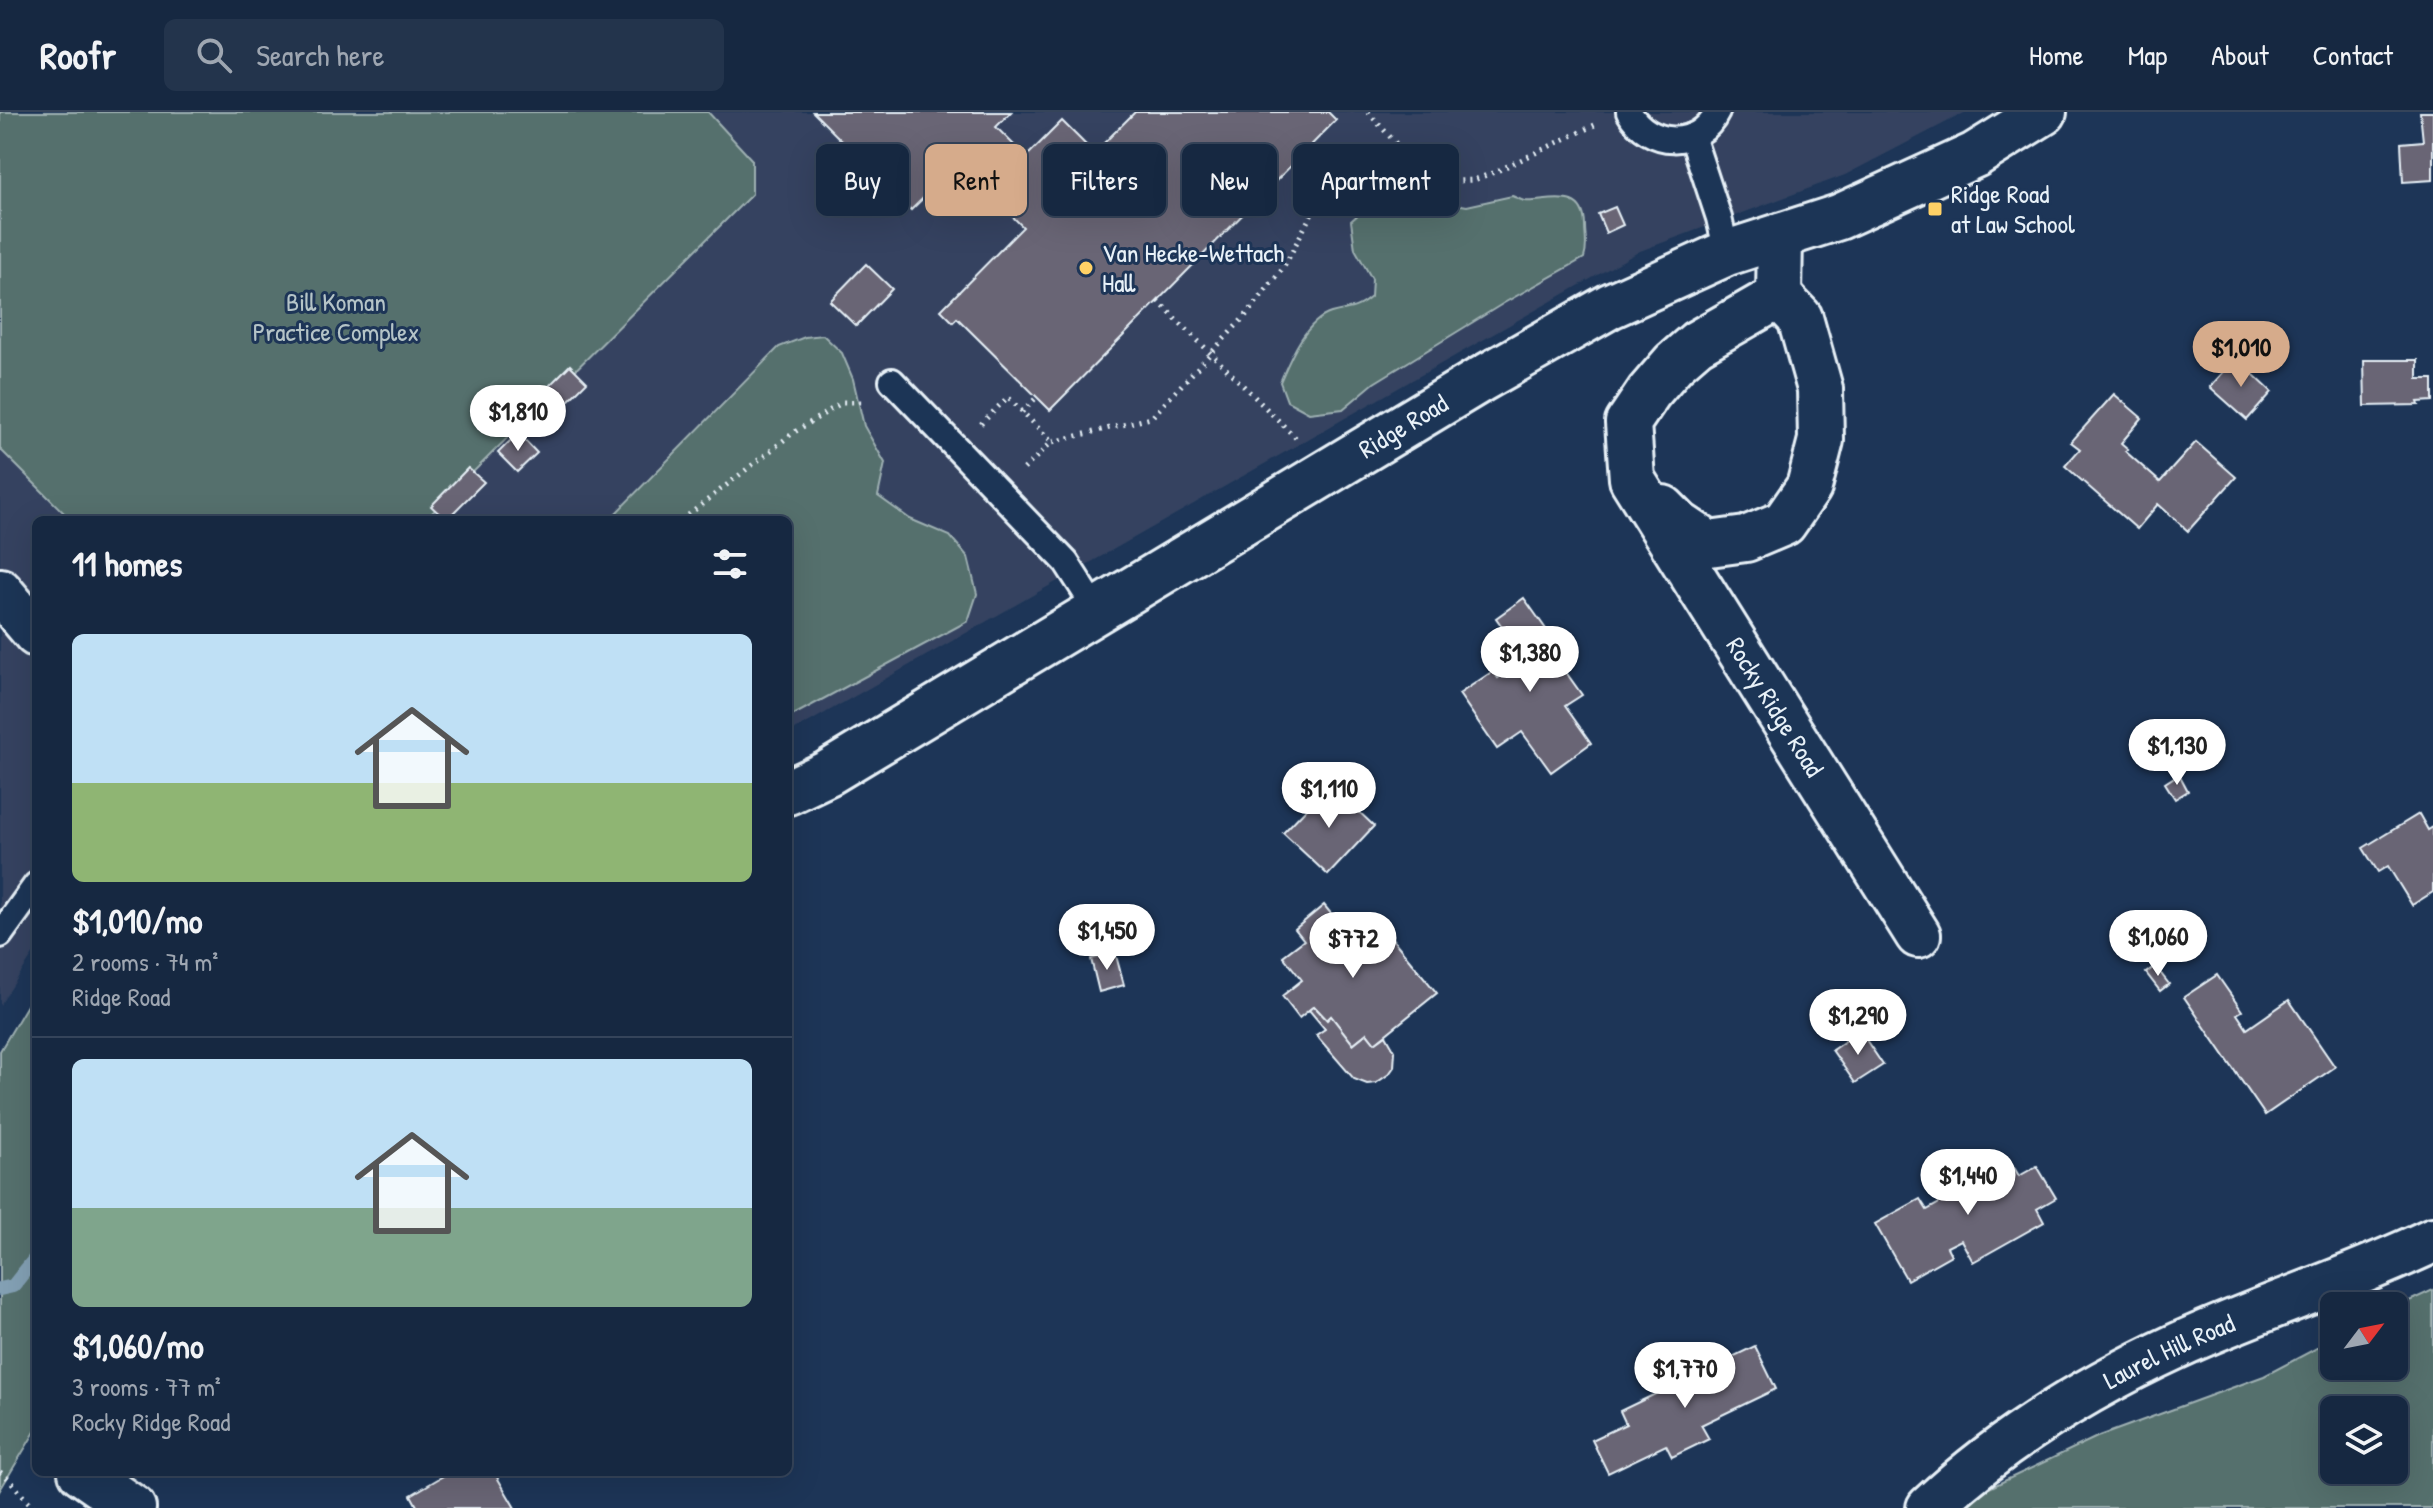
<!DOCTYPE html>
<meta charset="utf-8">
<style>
body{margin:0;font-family:"Patrick Hand",sans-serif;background:#23344c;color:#f1f3f6;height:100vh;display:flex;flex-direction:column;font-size:30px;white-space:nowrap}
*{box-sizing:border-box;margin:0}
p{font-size:26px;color:#9ea6b1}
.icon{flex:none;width:44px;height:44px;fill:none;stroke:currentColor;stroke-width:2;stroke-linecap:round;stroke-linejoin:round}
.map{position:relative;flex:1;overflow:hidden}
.side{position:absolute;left:32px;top:404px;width:760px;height:960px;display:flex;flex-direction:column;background:#162841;border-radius:12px;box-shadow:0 8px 32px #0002,0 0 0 2px #35445a}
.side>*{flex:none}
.banner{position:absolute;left:816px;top:32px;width:760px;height:72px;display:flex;gap:16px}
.needle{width:52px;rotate:58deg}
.controls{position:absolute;left:2320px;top:1180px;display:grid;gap:16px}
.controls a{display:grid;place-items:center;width:88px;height:88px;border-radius:12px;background:#162841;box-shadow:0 8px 32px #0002,0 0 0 2px #35445a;font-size:40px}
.price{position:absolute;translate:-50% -68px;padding:0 18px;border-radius:28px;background:#fff;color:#222;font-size:26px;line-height:52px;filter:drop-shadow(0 2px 4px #0008)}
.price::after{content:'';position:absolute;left:50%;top:48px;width:24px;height:18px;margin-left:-12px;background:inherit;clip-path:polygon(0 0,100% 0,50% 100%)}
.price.active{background:#d6ab8b;color:#111}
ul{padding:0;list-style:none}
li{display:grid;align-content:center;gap:16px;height:424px;padding:0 40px}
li+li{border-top:2px solid #35445a}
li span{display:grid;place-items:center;height:248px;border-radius:12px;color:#555}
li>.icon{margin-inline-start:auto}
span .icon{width:144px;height:144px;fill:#fffc;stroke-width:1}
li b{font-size:34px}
h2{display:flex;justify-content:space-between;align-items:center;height:96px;padding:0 40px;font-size:34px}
.pill{padding:0 28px;border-radius:12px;background:#162841;box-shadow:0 8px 32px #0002,0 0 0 2px #35445a;font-size:28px;line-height:72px}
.pill.active{background:#d6ab8b;color:#111}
header{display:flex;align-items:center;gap:48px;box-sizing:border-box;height:112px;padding:0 40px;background:#162841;border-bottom:2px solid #35445a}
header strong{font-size:38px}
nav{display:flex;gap:44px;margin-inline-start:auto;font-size:28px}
.search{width:560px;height:72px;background:#23344c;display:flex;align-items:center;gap:20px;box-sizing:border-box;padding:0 28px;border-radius:12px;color:#9ea6b1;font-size:30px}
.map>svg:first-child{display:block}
.built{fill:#344360}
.green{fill:#556f6d;stroke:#9eb0b2;stroke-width:2;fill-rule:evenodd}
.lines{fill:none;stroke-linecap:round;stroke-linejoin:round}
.stream{stroke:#83a0b4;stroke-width:14}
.building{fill:#696574;stroke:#e8f1f8;stroke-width:2}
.service-casing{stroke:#e8f1f8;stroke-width:30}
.minor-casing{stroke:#e8f1f8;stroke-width:50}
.path{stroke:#e8f1f8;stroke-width:5;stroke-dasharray:2 6;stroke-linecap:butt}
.service{stroke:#1d3557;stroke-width:24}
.minor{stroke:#1d3557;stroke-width:44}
.poi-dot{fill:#ffd166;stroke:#1d3557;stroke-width:3}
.labels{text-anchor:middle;stroke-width:6;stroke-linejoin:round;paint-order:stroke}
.poi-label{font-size:26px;fill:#e8f1f8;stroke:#1d3557;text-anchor:start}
.park-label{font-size:26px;fill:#b5c4c7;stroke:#1d3557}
.street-label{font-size:26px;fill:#e8f1f8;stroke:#1d3557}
</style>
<header>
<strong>Roofr</strong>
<div class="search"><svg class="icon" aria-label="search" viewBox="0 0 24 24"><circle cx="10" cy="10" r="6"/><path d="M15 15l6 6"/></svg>Search here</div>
<nav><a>Home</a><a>Map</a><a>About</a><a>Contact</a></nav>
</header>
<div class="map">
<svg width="2433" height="1396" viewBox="0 0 2433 1396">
<rect width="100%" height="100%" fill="#1d3557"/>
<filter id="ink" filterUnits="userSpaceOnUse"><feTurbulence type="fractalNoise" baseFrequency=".0125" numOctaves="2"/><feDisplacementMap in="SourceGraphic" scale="16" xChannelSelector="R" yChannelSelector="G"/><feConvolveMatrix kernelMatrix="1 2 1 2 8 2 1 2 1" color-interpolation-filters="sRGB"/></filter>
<g filter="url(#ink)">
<path class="built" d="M0,0H1966L1845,63L1640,139L788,622V408H36V838L0,893Z"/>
<g class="green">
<path d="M0,0H708L752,48V82L425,408H71L0,337Z"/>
<path d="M1512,84C1514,85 1522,88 1524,89C1547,91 1584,74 1585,114C1585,126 1588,134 1584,146L1504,191L1374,271L1343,297L1309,301L1287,289L1280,270C1290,247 1305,209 1331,201C1349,196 1356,198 1371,185L1372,167L1355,137L1351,109L1367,95L1387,91L1408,97H1425L1444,90L1467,94Z"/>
<path d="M823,223L842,241L853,267L864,314L885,351L878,384L910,407L950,424L968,445L977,482L968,509L788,606V408H609L779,235L805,225Z"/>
<path d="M36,878V1318L0,1378V939Z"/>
<path d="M2433,1178V1396H1947L2097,1325L2264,1264L2334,1227V1254H2394V1196ZM2334,1298H2394V1358H2334Z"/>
</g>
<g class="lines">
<path class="stream" d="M0,1177L13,1174L36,1145"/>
</g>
<g class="building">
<path d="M813,0H1011L996,15L1026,45L1062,9L1094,41L1135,0H1328L1336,8L1050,298L957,206L953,210L941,198L1023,115L976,68L969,75L952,58L911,98Z"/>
<path d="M2420,0H2433V68L2403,70L2401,31L2423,29Z"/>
<path d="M1615,95L1623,113L1606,121L1598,102Z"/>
<path d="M866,152L892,177L856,214L830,189Z"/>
<path d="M2236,246L2272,280L2247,308L2210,275Z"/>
<path d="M2364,248H2418V267H2433V289L2418,290L2419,293L2365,294Z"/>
<path d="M570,253L587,270L548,309L531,292Z"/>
<path d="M2114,282L2142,306L2121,331L2128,337L2125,339L2160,370L2196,330L2236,365L2188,419L2158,392L2137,417L2065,354L2080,337L2071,330Z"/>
<path d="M518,321L537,341L517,360L498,341Z"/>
<path d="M468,356L484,370L446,408L431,394Z"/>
<path d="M1524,486L1565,544L1558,549L1582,583L1565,594L1591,631L1551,660L1522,620L1497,637L1459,582L1493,559L1498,566L1525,547L1496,506Z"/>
<path d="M2182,633L2192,650L2177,658L2168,642Z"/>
<path d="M2179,662L2188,679L2175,687L2165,671Z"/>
<path d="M1330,672L1374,714L1328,763L1283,721Z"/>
<path d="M2419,702L2428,718L2433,715V780L2412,793L2388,754L2378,760L2363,736Z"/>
<path d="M1324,793L1357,834L1363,828L1372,839L1390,824L1437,881L1375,931L1367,921L1353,932L1331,904L1327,908L1314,894L1299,906L1282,884L1302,868L1283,844L1304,828L1295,817Z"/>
<path d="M1115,840L1124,873L1099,880L1091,847Z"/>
<path d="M2155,854L2169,872L2160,879L2146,861Z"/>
<path d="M2217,863L2242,899L2237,902L2247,917L2289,888L2335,955L2265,1003L2184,885Z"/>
<path d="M1314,894L1327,908L1331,904L1353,932L1367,921L1375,931L1386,923L1395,939L1394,955L1389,962L1376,971L1367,972L1354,967L1316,923L1325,917L1309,898Z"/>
<path d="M1860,919L1883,953L1855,971L1832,938Z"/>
<path d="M2009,1047L2019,1064L2037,1054L2056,1086L2037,1097L2044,1110L1973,1150L1961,1128L1947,1135L1951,1143L1907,1168L1875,1112L1920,1087L1927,1098L1941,1090L1937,1082L1996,1048L2000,1053Z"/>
<path d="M1755,1234L1776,1277L1701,1313L1709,1327L1672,1345L1666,1333L1608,1361L1592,1328L1626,1312L1620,1299Z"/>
<path d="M450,1360H494L515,1396H418L411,1383Z"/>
</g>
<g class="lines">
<defs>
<g id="service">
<path d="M1629,0C1648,35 1699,38 1717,0"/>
<path d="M1692,24L1719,106L1727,141"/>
<path d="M892,269L1066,450L1098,500"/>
<path d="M0,823L36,773"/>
</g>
<g id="minor">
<path id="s1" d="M1780,124L1779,184L1697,231L1674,251L1649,280L1628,311L1632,367L1918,823"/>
<path d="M1663,396L1679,412L1709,432L1746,427L1784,411L1809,375L1821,328L1820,277L1800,206L1779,184"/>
<path d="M0,479L36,522"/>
<path id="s2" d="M788,680L828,661L1480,268L1610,194L1727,141L1839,105L1975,43L2044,0"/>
<path d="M81,1360L133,1396"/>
<path id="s3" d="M1929,1396C2001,1328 2090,1274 2179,1233C2262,1195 2350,1168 2433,1128"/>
</g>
</defs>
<use href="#service" class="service-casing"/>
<use href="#minor" class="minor-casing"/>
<g class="path">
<path d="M1368,0L1417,55L1433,64L1456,69L1474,68L1497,59L1599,11"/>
<path d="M1158,189L1297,327"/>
<path d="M1022,300L1036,286"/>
<path d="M981,312L1008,285L1052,330"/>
<path d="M1024,357L1052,330L1151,306L1248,201L1284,155L1313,99L1318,67L1317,53L1311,36"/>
<path d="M682,408L793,321L843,290H866"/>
<path d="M0,1360C14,1369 21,1385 35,1396"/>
</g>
<use href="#service" class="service"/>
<use href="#minor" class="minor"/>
</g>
</g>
<g class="poi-dot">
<rect x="1927" y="89" width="16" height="16" rx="4"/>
<circle cx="1086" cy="156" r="8"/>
</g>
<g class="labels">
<g class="poi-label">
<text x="1951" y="91">Ridge Road<tspan x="1951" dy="30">at Law School</tspan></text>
<text x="1102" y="150">Van Hecke-Wettach<tspan x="1102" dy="30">Hall</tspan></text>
</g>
<g class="park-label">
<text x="336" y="199">Bill Koman<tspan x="336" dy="30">Practice Complex</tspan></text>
</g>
<g class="street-label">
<text dy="9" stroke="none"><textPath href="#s2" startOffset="716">Ridge Road</textPath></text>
<text dy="9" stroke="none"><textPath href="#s1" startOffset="586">Rocky Ridge Road</textPath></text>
<text dy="9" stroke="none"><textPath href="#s3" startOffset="288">Laurel Hill Road</textPath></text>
</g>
</g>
</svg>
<div class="controls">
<a><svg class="needle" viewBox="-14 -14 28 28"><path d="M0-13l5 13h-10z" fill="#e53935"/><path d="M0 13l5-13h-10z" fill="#9ea6b1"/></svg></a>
<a><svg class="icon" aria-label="layers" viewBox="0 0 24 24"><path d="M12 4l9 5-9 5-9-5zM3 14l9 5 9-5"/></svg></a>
</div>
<b class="price active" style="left:2241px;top:277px">$1,010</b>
<b class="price" style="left:518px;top:341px">$1,810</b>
<b class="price" style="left:1530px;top:582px">$1,380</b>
<b class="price" style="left:2177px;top:675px">$1,130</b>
<b class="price" style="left:1329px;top:718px">$1,110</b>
<b class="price" style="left:1107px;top:860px">$1,450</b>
<b class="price" style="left:2158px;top:866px">$1,060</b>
<b class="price" style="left:1353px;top:868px">$772</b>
<b class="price" style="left:1858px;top:945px">$1,290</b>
<b class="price" style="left:1968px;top:1105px">$1,440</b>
<b class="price" style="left:1685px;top:1298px">$1,770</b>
<div class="banner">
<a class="pill">Buy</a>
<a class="pill active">Rent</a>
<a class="pill">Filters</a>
<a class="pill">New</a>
<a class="pill">Apartment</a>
</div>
<section class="side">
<h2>11 homes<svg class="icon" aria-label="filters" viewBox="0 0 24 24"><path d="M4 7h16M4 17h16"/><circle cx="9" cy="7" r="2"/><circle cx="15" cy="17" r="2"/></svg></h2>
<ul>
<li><span style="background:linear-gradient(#bfe0f5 60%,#8fb573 0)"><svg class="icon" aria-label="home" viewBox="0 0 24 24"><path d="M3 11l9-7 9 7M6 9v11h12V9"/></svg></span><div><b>$1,010/mo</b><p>2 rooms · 74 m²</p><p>Ridge Road</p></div></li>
<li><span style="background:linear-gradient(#bfe0f5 60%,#7fa58c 0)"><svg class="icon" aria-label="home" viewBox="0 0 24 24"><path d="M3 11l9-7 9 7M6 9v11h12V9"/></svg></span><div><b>$1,060/mo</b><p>3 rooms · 77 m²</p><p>Rocky Ridge Road</p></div></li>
</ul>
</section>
</div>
